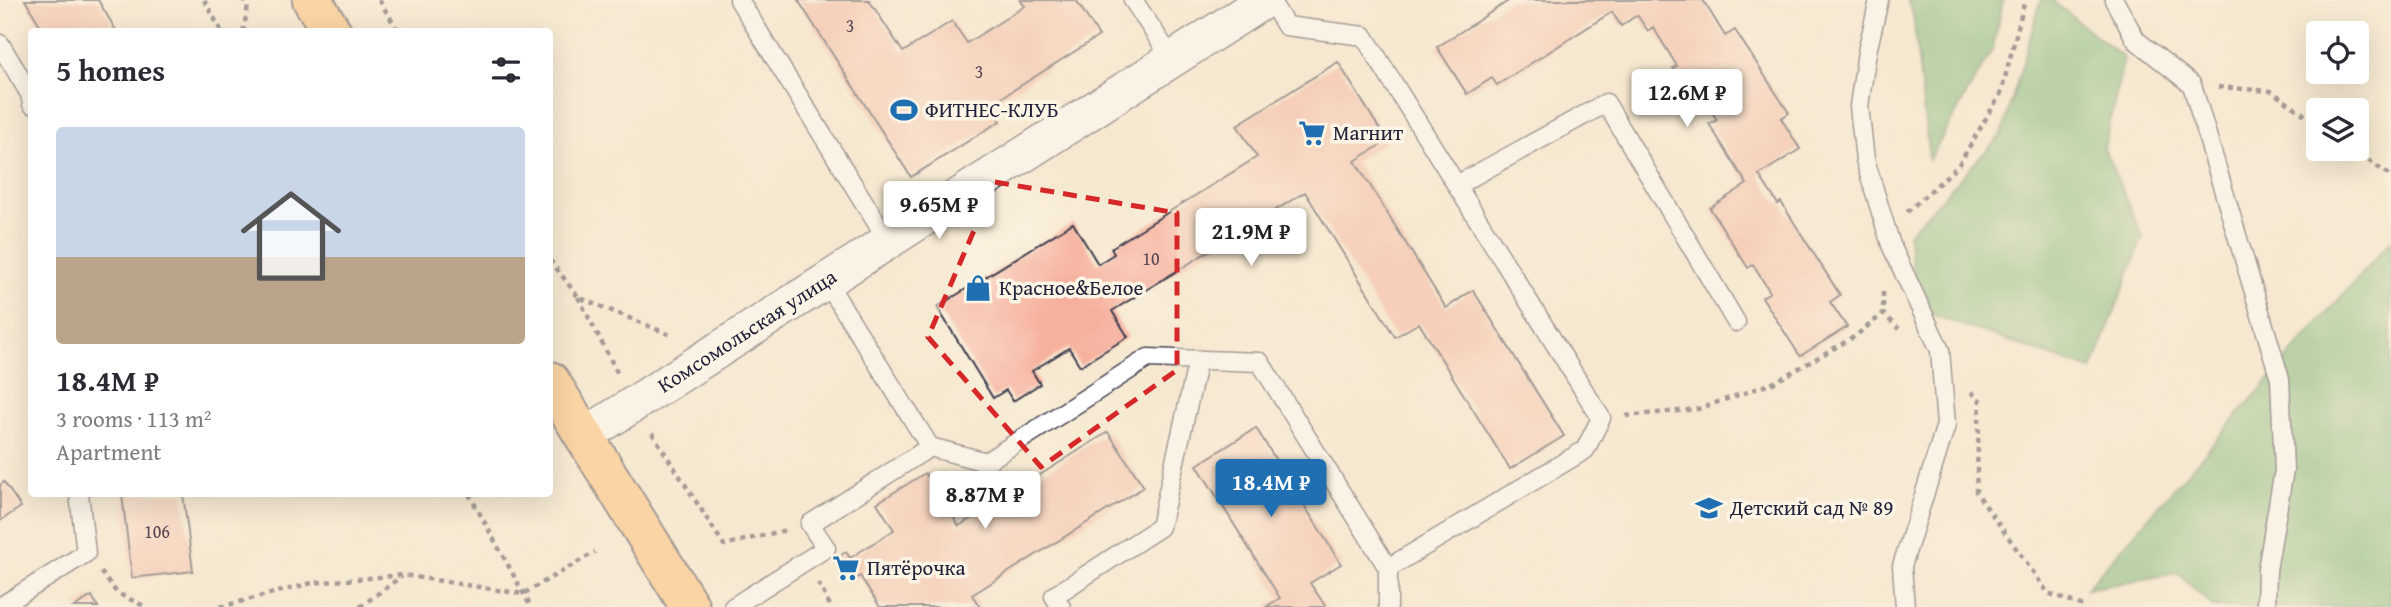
<!DOCTYPE html>
<meta charset="utf-8">
<style>
body{margin:0;font-family:"Gentium Book Plus",serif;background:#f2f2f3;color:#2b2b33;height:100vh;display:flex;flex-direction:column;font-size:26px;white-space:nowrap}
*{box-sizing:border-box;margin:0}
p{font-size:23px;color:#7c7c81}
.icon{flex:none;width:38px;height:38px;fill:none;stroke:currentColor;stroke-width:2;stroke-linecap:round;stroke-linejoin:round}
.map{position:relative;flex:1;overflow:hidden}
.panel{position:absolute;left:28px;top:28px;width:525px;height:469px;display:flex;flex-direction:column;background:#fff;border-radius:7px;box-shadow:0 7px 28px #0002}
.panel>*{flex:none}
.buttons{position:absolute;left:2306px;top:21px;display:grid;gap:14px}
.buttons a{display:grid;place-items:center;width:63px;height:63px;border-radius:7px;background:#fff;box-shadow:0 7px 28px #0002;font-size:35px}
.price{position:absolute;translate:-50% -60px;padding:0 16px;border-radius:7px;background:#fff;color:#222;font-size:23px;line-height:46px;filter:drop-shadow(0 2px 4px #0008)}
.price::after{content:'';position:absolute;left:50%;top:42px;width:21px;height:16px;margin-left:-10px;background:inherit;clip-path:polygon(0 0,100% 0,50% 100%)}
.price.current{background:#1f6fb2;color:#fff}
ul{padding:0;list-style:none}
li{display:grid;align-content:center;gap:14px;height:371px;padding:0 28px}
li+li{border-top:2px solid #e1e1e2}
li span{display:grid;place-items:center;height:217px;border-radius:7px;color:#555}
li>.icon{margin-inline-start:auto}
span .icon{width:126px;height:126px;fill:#fffc;stroke-width:1}
li b{font-size:30px}
h2{display:flex;justify-content:space-between;align-items:center;height:84px;padding:0 28px;font-size:30px}
.map>svg:first-child{display:block}
.forest{fill:#75b779;stroke:#4c6c5a;stroke-width:2}
.building{fill:#f6b09d}
.lines{fill:none;stroke-linecap:round;stroke-linejoin:round}
.service-casing{stroke:#424051;stroke-width:21}
.minor-casing{stroke:#424051;stroke-width:38}
.primary-casing{stroke:#424051;stroke-width:42}
.path{stroke:#424051;stroke-width:4.5;stroke-dasharray:5 5;stroke-linecap:butt}
.service{stroke:#fff;stroke-width:18}
.minor{stroke:#fff;stroke-width:35}
.primary{stroke:#febc70;stroke-width:38}
.marked{fill:none;stroke:#d62828;stroke-width:5;stroke-dasharray:14 9;stroke-linejoin:round}
.labels{text-anchor:middle;stroke-width:7;stroke-linejoin:round;paint-order:stroke}
.number-label{font-size:18px;fill:#574654}
.poi-label{font-size:21px;fill:#22223b;stroke:#fcf5e5;text-anchor:start}
.street-label{font-size:21px;fill:#22223b;stroke:#fcf5e5}
</style>
<div class="map">
<svg width="2391" height="607" viewBox="0 0 2391 607">
<rect width="100%" height="100%" fill="#fcf5e5"/>
<filter id="ink" filterUnits="userSpaceOnUse"><feTurbulence type="fractalNoise" baseFrequency=".0143" numOctaves="2"/><feDisplacementMap in="SourceGraphic" scale="14" xChannelSelector="R" yChannelSelector="G"/><feConvolveMatrix kernelMatrix="1 2 1 2 8 2 1 2 1" color-interpolation-filters="sRGB"/></filter>
<filter id="wash" filterUnits="userSpaceOnUse"><feTurbulence type="fractalNoise" baseFrequency=".00686" numOctaves="4" result="noise"/><feDisplacementMap in="SourceGraphic" scale="28" xChannelSelector="R" yChannelSelector="G"/><feGaussianBlur stdDeviation="1.57" result="paint"/><feColorMatrix in="noise" values="0 0 0 0 0 0 0 0 0 0 0 0 0 0 0 0 0 1.4 0 .05"/><feComposite in="paint" operator="in"/></filter>
<g filter="url(#wash)">
<rect width="100%" height="100%" fill="#f6e8d0"/>
<g class="forest">
<path d="M1907,0H2003L1993,48L1929,160L1913,14Z"/>
<path d="M2041,0H2051L2124,58L2104,149L2143,237L2092,370L1919,310L1908,234L2002,134Z"/>
<path d="M2391,240V607H2213L2178,573L2086,589Z"/>
</g>
<g id="blocks">
<g class="building">
<path d="M25,0H98L117,32H44Z"/>
<path d="M798,0H869L903,52L952,21L967,43L1025,6L1020,0H1076L1099,36L990,105L1000,121L911,177Z"/>
<path d="M1510,0H1703L1725,36L1735,30L1789,113L1781,118L1800,149L1759,175L1778,204L1781,202L1840,295L1830,302L1847,327L1800,356L1762,297L1770,292L1753,265L1748,268L1710,208L1747,184L1709,124L1717,120L1701,94L1693,99L1673,68L1677,66L1653,27L1648,31L1637,15L1621,26L1612,12L1497,85L1492,78L1467,94L1437,47Z"/>
<path d="M1338,62L1387,141L1355,161L1446,308L1473,290L1564,436L1510,469L1419,323L1395,337L1305,192L1112,311L1128,337L1080,366L1069,348L1032,371L1040,384L1013,401L1006,390L993,398L937,307L1073,223L1098,264L1114,254L1111,248L1257,157L1237,125Z"/>
<path d="M1256,428L1341,564L1310,583L1326,607H1266L1280,598L1197,465Z"/>
<path d="M1108,432L1144,487L972,595L980,607H880L860,576L850,582L835,559L846,552L850,558L894,530L877,503L925,473L959,526Z"/>
<path d="M4,482L21,507L0,521V485Z"/>
<path d="M122,494H183L193,571L132,578Z"/>
<path d="M92,596L98,607H74Z"/>
</g>
</g>
</g>
<g filter="url(#ink)">
<use href="#blocks" fill-opacity="0" stroke="#424051" stroke-width="2"/>
<g class="lines">
<defs>
<g id="service">
<path d="M739,0L888,241"/>
<path d="M1133,0L1172,59"/>
<path d="M1270,0L1286,26L1364,36L1601,418L1585,450L1388,568"/>
<path d="M1879,0L1867,52L1859,106L1865,160L1891,245L1940,350L1946,425L1902,566L1905,607"/>
<path d="M2114,0L2136,40L2192,85L2280,379L2284,470L2267,570L2266,607"/>
<path d="M0,44L30,94L32,104"/>
<path d="M1457,185L1606,103L1736,322"/>
<path d="M826,281L930,447L986,462L1148,358L1260,362L1388,568V607"/>
<path d="M0,607L86,553L79,494"/>
<path d="M733,607L826,548L810,524L930,447"/>
<path d="M1061,607L1054,596L1160,527L1198,360"/>
</g>
<path id="minor" d="M584,436L1265,0"/>
<g id="primary">
<path d="M312,0L332,32"/>
<path d="M550,381L690,607"/>
</g>
</defs>
<use href="#service" class="service-casing"/>
<use href="#minor" class="minor-casing"/>
<use href="#primary" class="primary-casing"/>
<g class="path">
<path d="M204,0L222,32"/>
<path d="M379,0L399,32"/>
<path d="M243,32L248,6L244,0"/>
<path d="M2218,87L2271,91L2319,125"/>
<path d="M2352,149L2391,176"/>
<path d="M1907,212L1958,166L2001,93L2025,0"/>
<path d="M550,260L578,297L673,336"/>
<path d="M1883,292V314L1899,329"/>
<path d="M578,297L618,374"/>
<path d="M1971,392L1980,400L1976,492L2048,593L2086,607"/>
<path d="M1626,416L1698,409L1773,383L1854,337L1883,314"/>
<path d="M652,433L724,545L786,530"/>
<path d="M469,494L531,607"/>
<path d="M101,572L117,593L146,607"/>
<path d="M818,583L831,607"/>
<path d="M220,607L312,583L403,575L523,594L595,552"/>
<path d="M360,607L402,576"/>
</g>
<use href="#service" class="service"/>
<use href="#minor" class="minor"/>
<use href="#primary" class="primary"/>
</g>
</g>
<path d="M0 0H2391V607H0ZM995,182L1177,213V370L1041,467L928,337Z" fill="#f6e8d0" fill-opacity=".55" fill-rule="evenodd"/>
<path class="marked" d="M995,182L1177,213V370L1041,467L928,337Z"/>
<defs>
<symbol id="stadium-bare" viewBox="-9 -9 18 18"><path d="M0-5a6.5 5 0 1 0 0 10a6.5 5 0 1 0 0-10ZM-3.5-1.8h7v3.6h-7Z" fill="#1f6fb2" stroke="#fcf5e5" stroke-width="2.5" paint-order="stroke"/></symbol>
<symbol id="supermarket-bare" viewBox="-9 -9 18 18"><path d="M-6-5.5h2.5l.6 2H6L4.5 2H-2.5L-4.4-4H-6ZM-1.5 3.2a1.3 1.3 0 1 0 .1 0ZM3 3.2a1.3 1.3 0 1 0 .1 0Z" fill="#1f6fb2" stroke="#fcf5e5" stroke-width="2.5" paint-order="stroke"/></symbol>
<symbol id="shop-bare" viewBox="-9 -9 18 18"><path d="M-5-2.5h2.3a2.7 3.5 0 0 1 5.4 0H5L5.5 6h-11ZM-1.5-2.5h3a1.5 2.3 0 0 0-3 0Z" fill="#1f6fb2" stroke="#fcf5e5" stroke-width="2.5" paint-order="stroke"/></symbol>
<symbol id="school-bare" viewBox="-9 -9 18 18"><path d="M0-5L7-2L0 1L-7-2ZM-4 1L0 2.5L4 1V4Q0 6-4 4Z" fill="#1f6fb2" stroke="#fcf5e5" stroke-width="2.5" paint-order="stroke"/></symbol>
</defs>
<g fill-rule="evenodd">
<use href="#stadium-bare" x="885" y="91" width="38" height="38"/>
<use href="#supermarket-bare" x="1293" y="114" width="38" height="38"/>
<use href="#shop-bare" x="959" y="269" width="38" height="38"/>
<use href="#school-bare" x="1690" y="489" width="38" height="38"/>
<use href="#supermarket-bare" x="827" y="549" width="38" height="38"/>
</g>
<g class="labels">
<g class="number-label">
<text x="850" y="32">3</text>
<text x="979" y="78">3</text>
<text x="1151" y="265">10</text>
<text x="157" y="538">106</text>
</g>
<g class="poi-label">
<text x="925" y="117">ФИТНЕС-КЛУБ</text>
<text x="1333" y="140">Магнит</text>
<text x="999" y="295">Красное&amp;Белое</text>
<text x="1730" y="515">Детский сад № 89</text>
<text x="867" y="575">Пятёрочка</text>
</g>
<g class="street-label">
<text transform="translate(747 331) rotate(-33)" y="7">Комсомольская улица</text>
</g>
</g>
</svg>
<div class="buttons">
<a><svg class="icon" aria-label="locate" viewBox="0 0 24 24"><circle cx="12" cy="12" r="6"/><path d="M12 2v4M12 18v4M2 12h4M18 12h4"/></svg></a>
<a><svg class="icon" aria-label="layers" viewBox="0 0 24 24"><path d="M12 4l9 5-9 5-9-5zM3 14l9 5 9-5"/></svg></a>
</div>
<b class="price" style="left:1687px;top:129px">12.6M ₽</b>
<b class="price" style="left:939px;top:241px">9.65M ₽</b>
<b class="price" style="left:1251px;top:268px">21.9M ₽</b>
<b class="price current" style="left:1271px;top:519px">18.4M ₽</b>
<b class="price" style="left:985px;top:531px">8.87M ₽</b>
<section class="panel">
<h2>5 homes<svg class="icon" aria-label="filters" viewBox="0 0 24 24"><path d="M4 7h16M4 17h16"/><circle cx="9" cy="7" r="2"/><circle cx="15" cy="17" r="2"/></svg></h2>
<ul>
<li><span style="background:linear-gradient(#c9d6e8 60%,#b9a48a 0)"><svg class="icon" aria-label="home" viewBox="0 0 24 24"><path d="M3 11l9-7 9 7M6 9v11h12V9"/></svg></span><div><b>18.4M ₽</b><p>3 rooms · 113 m²</p><p>Apartment</p></div></li>
</ul>
</section>
</div>
